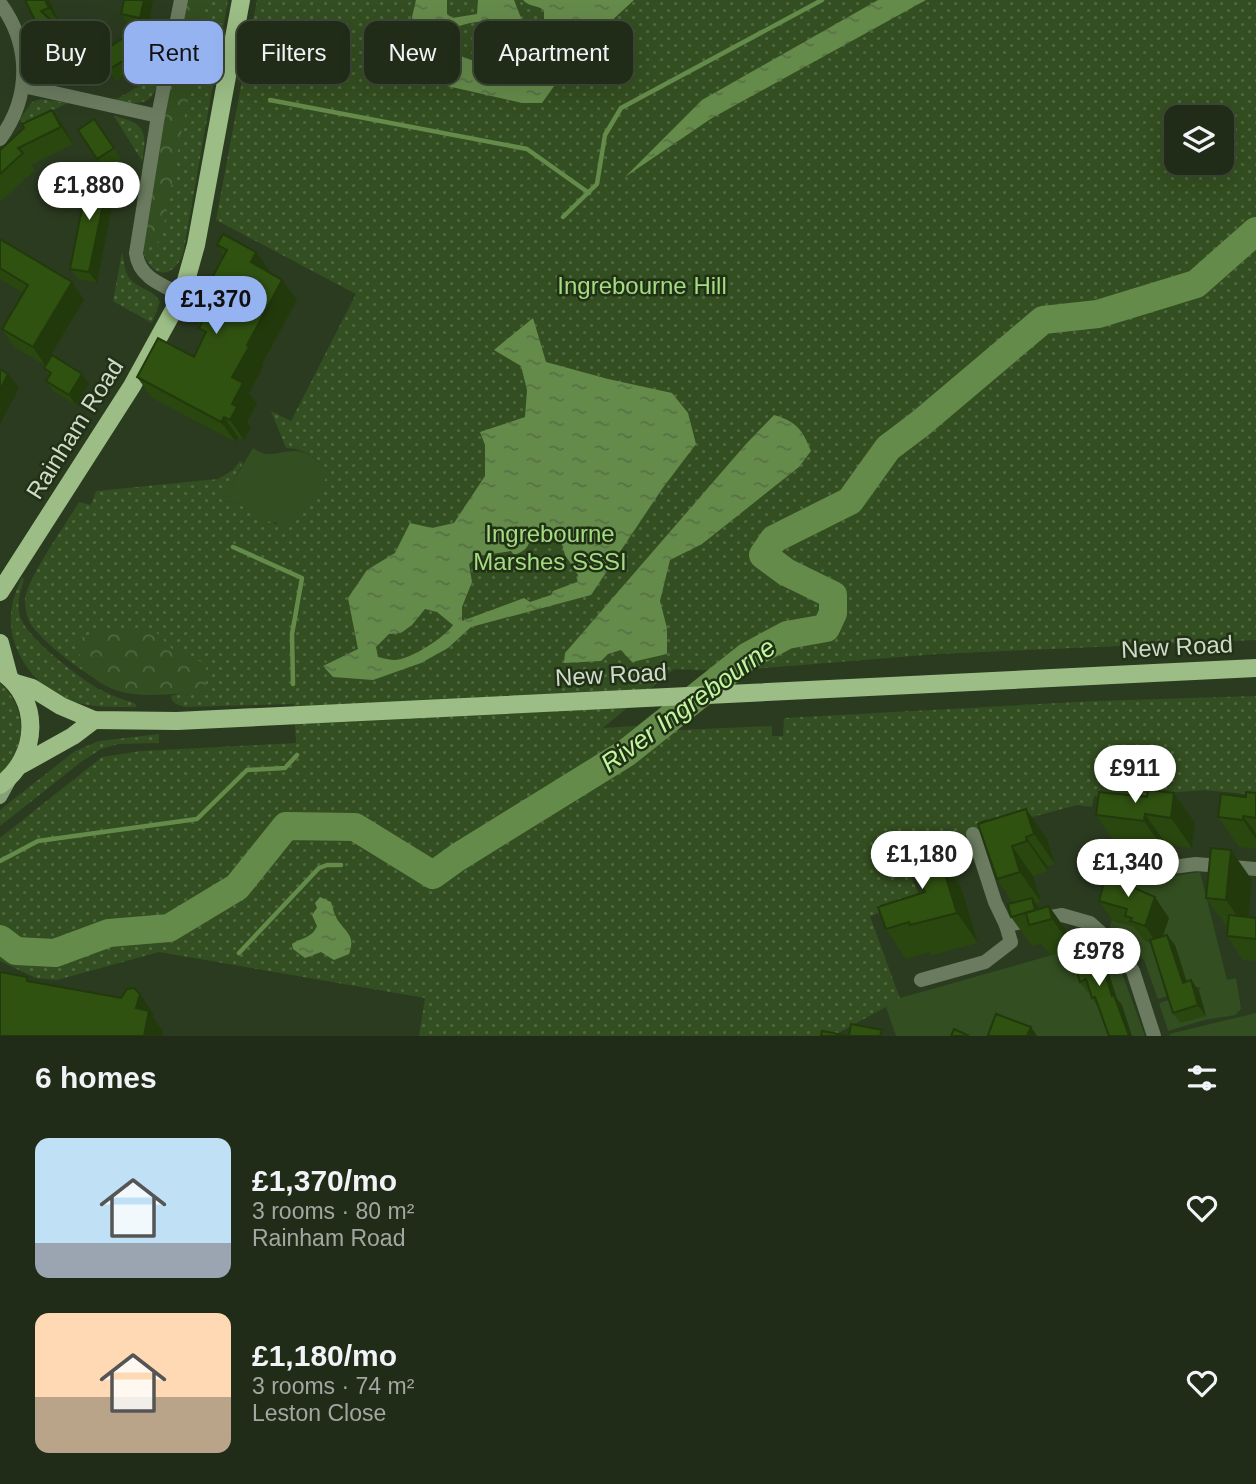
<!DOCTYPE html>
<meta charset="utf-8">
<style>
body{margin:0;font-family:Helvetica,sans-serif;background:#283421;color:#f1f3f6;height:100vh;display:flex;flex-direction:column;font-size:26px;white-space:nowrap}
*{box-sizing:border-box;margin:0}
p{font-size:23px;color:#a2a7a2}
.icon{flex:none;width:38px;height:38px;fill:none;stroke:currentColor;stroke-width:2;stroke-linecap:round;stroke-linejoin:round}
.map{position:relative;height:1036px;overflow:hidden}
.side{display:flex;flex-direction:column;background:#202c18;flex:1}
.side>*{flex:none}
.banner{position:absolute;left:21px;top:21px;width:700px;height:63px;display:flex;gap:14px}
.fabs{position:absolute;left:1164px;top:105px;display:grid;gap:14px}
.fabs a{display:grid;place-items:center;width:70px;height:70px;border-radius:14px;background:#202c18;box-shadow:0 7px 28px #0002,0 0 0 2px #3d4837;font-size:35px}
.price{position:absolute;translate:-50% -60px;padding:0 16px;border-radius:24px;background:#fff;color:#222;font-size:23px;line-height:46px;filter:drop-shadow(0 2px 4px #0008)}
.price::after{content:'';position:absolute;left:50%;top:42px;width:21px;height:16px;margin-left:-10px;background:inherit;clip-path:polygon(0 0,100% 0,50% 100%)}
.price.selected{background:#95b2f1;color:#111}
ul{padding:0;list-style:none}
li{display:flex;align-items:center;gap:21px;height:175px;padding:0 35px}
li span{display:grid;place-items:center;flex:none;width:196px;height:140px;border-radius:14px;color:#555}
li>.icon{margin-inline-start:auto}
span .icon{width:84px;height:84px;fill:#fffc;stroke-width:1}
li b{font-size:30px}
h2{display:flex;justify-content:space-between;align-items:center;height:84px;padding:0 35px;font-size:30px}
.chip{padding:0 24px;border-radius:14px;background:#202c18;box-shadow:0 7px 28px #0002,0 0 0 2px #3d4837;font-size:24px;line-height:63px}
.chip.selected{background:#95b2f1;color:#111}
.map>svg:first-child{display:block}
.grass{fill:url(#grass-dots);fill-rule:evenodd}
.forest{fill:url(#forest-crowns)}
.garden{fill:#334e20}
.water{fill:url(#water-ripples);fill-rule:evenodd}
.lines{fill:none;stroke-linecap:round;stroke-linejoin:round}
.stream{stroke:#658b4b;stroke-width:4.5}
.river{stroke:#658b4b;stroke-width:28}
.minor{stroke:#6a7b5f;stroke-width:14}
.secondary{stroke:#86a176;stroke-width:14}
.primary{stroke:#9cbe86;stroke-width:18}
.wall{fill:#29470f}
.shaded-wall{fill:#22390c}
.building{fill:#305211;stroke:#22390c;stroke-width:2}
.labels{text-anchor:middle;stroke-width:5;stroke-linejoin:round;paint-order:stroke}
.park-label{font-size:24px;fill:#a5db81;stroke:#213116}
.street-label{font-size:24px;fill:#d0daca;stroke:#213116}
.water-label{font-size:26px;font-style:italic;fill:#c1f89d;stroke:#213116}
</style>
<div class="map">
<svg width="1256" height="1036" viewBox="0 0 1256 1036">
<defs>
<pattern id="grass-dots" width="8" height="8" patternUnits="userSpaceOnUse" patternTransform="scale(1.75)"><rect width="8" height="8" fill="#334e20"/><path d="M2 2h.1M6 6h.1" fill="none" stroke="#50673f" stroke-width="1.8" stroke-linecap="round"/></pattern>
<pattern id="forest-crowns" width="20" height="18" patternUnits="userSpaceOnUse" patternTransform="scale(1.75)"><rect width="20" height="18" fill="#334e20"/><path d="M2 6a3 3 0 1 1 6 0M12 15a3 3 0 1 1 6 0" fill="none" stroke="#50673f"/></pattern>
<pattern id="water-ripples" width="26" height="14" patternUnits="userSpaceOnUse" patternTransform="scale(1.75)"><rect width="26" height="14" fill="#658b4b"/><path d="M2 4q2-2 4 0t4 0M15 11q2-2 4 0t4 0" fill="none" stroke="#577146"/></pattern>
</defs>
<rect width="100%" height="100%" fill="#2b3b20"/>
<g class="grass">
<path d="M187,0H228L183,254C171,284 147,275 142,246Z"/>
<path d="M257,0H1256V640L938,654L729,671L674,669L603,728L636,726L681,730L772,726V736H783L784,718L1095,701L1256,696V795L1204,790L1109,798L1094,796L1092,807L1077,805L990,828L987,819L979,822L982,831L900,855L926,908L891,909L870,916L900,999L833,1036H419L425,998L159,952L57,980L36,978L0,961V838L102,757L141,751L296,743L294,704L185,707C178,705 172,704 171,696L181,693C161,693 136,698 117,690C93,681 47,646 32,626C27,619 25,609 25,600C27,578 66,524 79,502L91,505L96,491L218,479L233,470L240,461L243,463L223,500L235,502L276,524L330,472C320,461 302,447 286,448L271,411L291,421L356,294L216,220ZM1176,117H1222V163H1176Z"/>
<path d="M162,73C154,103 145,107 115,100Z"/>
<path d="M41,99L68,103L23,125L20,119L32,102Z"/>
<path d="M114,116C144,123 148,130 142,161Z"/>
<path d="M122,252C124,259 124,269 128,276C135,289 153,288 160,302L152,323L113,301Z"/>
<path d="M22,577L24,579C20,593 15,607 22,621C31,641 85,683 105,692C115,697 126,700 136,704V707C112,707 88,708 66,699C38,689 12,654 11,624C10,607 15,592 22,577Z"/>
<path d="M0,683C28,708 28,748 0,774Z"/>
<path d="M159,734V743L118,744L101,749L81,762L0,826V810L75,751L99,741Z"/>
</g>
<g class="forest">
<path d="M187,0H207L161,240L149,248L142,246V236Z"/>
<path d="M113,630L155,631L172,649L206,664L205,692C170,693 123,703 94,678C85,670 79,651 73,641L94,633Z"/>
</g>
<g class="garden">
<path d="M253,448C270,460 278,450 297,451C309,452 322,464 330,472L307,508L285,523L270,522L235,502L222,500Z"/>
<path d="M1200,872L1227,980L1236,978L1241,1009L1235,1015L1204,1020L1168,1031L1159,1003L1198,991L1201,988L1197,987L1158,999L1144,960L1110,927L1120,884Z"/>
<path d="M1098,942L1120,968L1145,1036H896L886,1007L900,998Z"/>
<path d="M1256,1013V1036H1170L1169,1034Z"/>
</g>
<g class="water">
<path d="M416,0H447V14L452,18L477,14L478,0H514L523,23L517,28L516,36L523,51L534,52L540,38L536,36V30L544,20V10C537,5 529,7 523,0H634L580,50L542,103H522L434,83L425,77L412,17ZM502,20L505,24V58L494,66C484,65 451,54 443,47C443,21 483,21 502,20Z"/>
<path d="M878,0H926L712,118L625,177L702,100Z"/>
<path d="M533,318L546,362L608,379L672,393L688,413L696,444L662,489L591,595L471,627L448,648L421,663L373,680L333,677L323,666L358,649L348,598L367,570L395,553L410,523L432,528L454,523L485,476V445L480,432L525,417L527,390L521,366L494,350ZM542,527L558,531L565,555L578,575L577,582L553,591L551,595L530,602L524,598L462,621V607L472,582L469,564L478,556L511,551L514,555C522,552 530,548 529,539ZM425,609L437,612L453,625C444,638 411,659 395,660C390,660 383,658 378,657L376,647L389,634L401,633L412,625Z"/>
<path d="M774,415C797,422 802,429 811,451L799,467L702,544L670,560L660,601L667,628V654L632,662L621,650L608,654L601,661L564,663L565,653L746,444Z"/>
<path d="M320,897L331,902C333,908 334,914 337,919C346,933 356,935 349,954L334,960L321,952L305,958L293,949L292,944C303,937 312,938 317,926L312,915L317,908L315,903Z"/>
</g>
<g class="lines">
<g class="stream">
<path d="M270,100L527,149L589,193"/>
<path d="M563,217L597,184L605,135L621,108L822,0"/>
<path d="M233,547L302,578L292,634L293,684"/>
<path d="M0,861L38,841L197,819L247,770L285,768L297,755"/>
<path d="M239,953L319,868L327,865H341"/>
</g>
<path class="river" d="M0,939L16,951L55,953L109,933L169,928L237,887L286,826L355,827L433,875L458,857L626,753L748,656L787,635L826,628L833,613V595L786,572L763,555L774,539L850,501L888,448L921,423L1043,320L1098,314L1196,284L1256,231"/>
<g class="minor">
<path d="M181,0L158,116L136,253C139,278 162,285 182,295"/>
<path d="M0,3C31,45 31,97 0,139"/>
<path d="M23,86L158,116"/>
<path d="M973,834L995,902L1006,925L1062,915L1090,923L1110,941L1133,971L1154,1036"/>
<path d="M1094,862L1141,871L1196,864L1256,869"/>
<path d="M921,980L985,962L1011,942L1006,925"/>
</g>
<path class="secondary" d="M0,797L11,777"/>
<g class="primary">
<path d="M0,592L132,386L182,295L196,245L241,0"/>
<path d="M0,643L9,677"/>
<path d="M0,671C42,698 39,757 0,785"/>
<path d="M15,683L32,688L61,706L94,720L177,721L1256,668"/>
<path d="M21,765L73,736L94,720"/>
</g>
</g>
<g class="wall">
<path d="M25,0H49L60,24L57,26L95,67L84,78L54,53L43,37Z"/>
<path d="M153,0L148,28L129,25L121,14Z"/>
<path d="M123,38L141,64L116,81L98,55Z"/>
<path d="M52,110L64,127L73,144L31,165L35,170L0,202V150Z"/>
<path d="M94,119L121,159L105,169L78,130Z"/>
<path d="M116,186L97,283L78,279L70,269Z"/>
<path d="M0,239L72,282L84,300L45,365L14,347L2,329L23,293L0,279Z"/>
<path d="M217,245L271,273L297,300L262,364L263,367L249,393L257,404L247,422L251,427L244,440L238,437L236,442L152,398L137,377L194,357L204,336L199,328L200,326L192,315L224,256Z"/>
<path d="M44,368L82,374L89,384L76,405L53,391L46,381L49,376Z"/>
<path d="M1174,793L1195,823L1192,848L1166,844L1165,851L1117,845L1096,815L1147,797Z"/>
<path d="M1256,793V849L1239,847L1218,817L1246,797Z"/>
<path d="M1026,809L1047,839L1055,864L1047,866L1048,871L1033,876L1041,902L1036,904L1039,909L1049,906L1070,936L1073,946L1089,941L1096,952L1099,961H1101L1108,971L1117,999L1122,1005L1099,1008L1092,998L1090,991L1087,992L1080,982L1070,950L1050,955L1042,944L1032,946L1011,917L1013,903L997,879Z"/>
<path d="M951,866L955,879L961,887L978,943L931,955L929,952L906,959L886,929L925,892Z"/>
<path d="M1252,880L1248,917L1256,918V961L1243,960L1227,936V927L1206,898Z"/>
<path d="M1133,884L1137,890L1169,918L1163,936L1167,935L1175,945L1187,982L1191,980L1199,991L1206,1016L1180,1023L1173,1013L1151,944L1145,941L1134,927L1113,921L1099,901Z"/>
</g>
<g class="shaded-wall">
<path d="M45,0H49L60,24L49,8Z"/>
<path d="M144,0H153L148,28L140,18Z"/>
<path d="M84,51L95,67L84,78L73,62Z"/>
<path d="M52,110L64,127L73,144L61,127Z"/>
<path d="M109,176L116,186L97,283L89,272Z"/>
<path d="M256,252L271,273L265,283L251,262Z"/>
<path d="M282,280L297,300L262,364L263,367L249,393L257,404L247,422L251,427L244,440L230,420L232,404V377L247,345Z"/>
<path d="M72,282L84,300L45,365L33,347Z"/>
<path d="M8,374L19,388L0,424V390Z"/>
<path d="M82,374L89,384L76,405L69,395Z"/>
<path d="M224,417L238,437L236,442L221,422Z"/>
<path d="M1174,793L1195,823L1192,848L1171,818Z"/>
<path d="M1026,809L1047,839L1055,864L1034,834Z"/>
<path d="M1145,814L1166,844L1165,851L1144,821Z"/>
<path d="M1243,816L1256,834V839L1243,820Z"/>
<path d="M930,836L951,866L955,879L961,887L978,943L957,913L937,859Z"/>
<path d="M1026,837L1047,866L1048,871L1027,841Z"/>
<path d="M1012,846L1033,876L1041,902L1020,872Z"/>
<path d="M1231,850L1252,880L1247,930L1226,900Z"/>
<path d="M1155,897L1169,918L1159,947L1145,926Z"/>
<path d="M1032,898L1047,920L1035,910Z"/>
<path d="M1049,906L1070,936L1073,949L1052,919Z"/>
<path d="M1167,935L1175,945L1190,993L1183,983Z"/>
<path d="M1089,941L1096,952L1102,973L1095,963Z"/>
<path d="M1101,961L1108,971L1117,999L1122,1005L1132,1036H1129L1112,996Z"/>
<path d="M1191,980L1199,991L1206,1016L1198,1005Z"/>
<path d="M140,994L154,1015L153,1017L163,1031L162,1036H144L136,1008Z"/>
<path d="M1031,1027L1037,1036H1027Z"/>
</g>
<g class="building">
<path d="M25,0H45L49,8L41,11L84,51L73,62L43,37Z"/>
<path d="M124,0H144L140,18L121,14Z"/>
<path d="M123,38L134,54L108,70L98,55Z"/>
<path d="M52,110L61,127L18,148L23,153L0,174V150L24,128L22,124Z"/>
<path d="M94,119L114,148L97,159L78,130Z"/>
<path d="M89,173L109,176L89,272L70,269Z"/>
<path d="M223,234L256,252L251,262L282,280L247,345L249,347L232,377L243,383L232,404L237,407L230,420L224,417L221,422L137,377L158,338L194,357L206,332L199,328L203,321L192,315L227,250L217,245Z"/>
<path d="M0,239L72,282L33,347L2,329L28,285L0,268Z"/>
<path d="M52,355L82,374L69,395L46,381L51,373L44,368Z"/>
<path d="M0,369L8,374L0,390Z"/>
<path d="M1148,790L1174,793L1171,818L1145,814L1144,821L1096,815L1099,792L1147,797Z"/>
<path d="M1246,792L1256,793V818L1243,816V820L1218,817L1221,794L1246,797Z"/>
<path d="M1026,809L1034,834L1026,837L1027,841L1012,846L1020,872L997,879L978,824Z"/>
<path d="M930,836L937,859L940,858L957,913L910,925L909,922L886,929L878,907L925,892L907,843Z"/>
<path d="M1211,848L1231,850L1226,900L1206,898Z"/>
<path d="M1106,876L1133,884L1132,887L1155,897L1145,926L1130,921L1132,918L1125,916L1127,909L1099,901Z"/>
<path d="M1032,898L1035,910L1011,917L1008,904Z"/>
<path d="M1049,906L1052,919L1029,925L1026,913Z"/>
<path d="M1229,915L1256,918V939L1227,936Z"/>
<path d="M1167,935L1183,983L1191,980L1198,1005L1173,1013L1150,940Z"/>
<path d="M1089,941L1095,963L1101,961L1112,996L1114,995L1129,1036H1109L1095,997L1092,998L1086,979L1080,982L1069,947Z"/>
<path d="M0,972L27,977V981L121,998L127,989L134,988L140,994L136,1008L149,1011L144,1036H0Z"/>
<path d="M996,1014L1031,1027L1027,1036H991L988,1035Z"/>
<path d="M851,1024L882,1030L880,1036H821L822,1031L849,1036Z"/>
<path d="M954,1029L969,1036H951Z"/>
</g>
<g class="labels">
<g class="park-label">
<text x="642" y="294">Ingrebourne Hill</text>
<text x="550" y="542">Ingrebourne<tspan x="550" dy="28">Marshes SSSI</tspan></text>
</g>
<g class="street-label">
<text transform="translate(75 429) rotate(-58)" y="8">Rainham Road</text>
<text transform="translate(1177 647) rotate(-3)" y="8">New Road</text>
<text transform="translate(611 675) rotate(-3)" y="8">New Road</text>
</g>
<g class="water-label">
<text transform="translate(688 705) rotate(-36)" y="9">River Ingrebourne</text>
</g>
</g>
</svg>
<div class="fabs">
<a><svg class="icon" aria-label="layers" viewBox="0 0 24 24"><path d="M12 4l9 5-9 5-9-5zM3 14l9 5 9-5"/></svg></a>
</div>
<b class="price" style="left:89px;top:222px">£1,880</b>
<b class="price selected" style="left:216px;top:336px">£1,370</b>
<b class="price" style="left:1135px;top:805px">£911</b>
<b class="price" style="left:922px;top:891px">£1,180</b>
<b class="price" style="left:1128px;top:899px">£1,340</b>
<b class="price" style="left:1099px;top:988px">£978</b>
<div class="banner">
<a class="chip">Buy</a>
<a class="chip selected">Rent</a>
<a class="chip">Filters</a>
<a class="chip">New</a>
<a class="chip">Apartment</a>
</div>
</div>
<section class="side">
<h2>6 homes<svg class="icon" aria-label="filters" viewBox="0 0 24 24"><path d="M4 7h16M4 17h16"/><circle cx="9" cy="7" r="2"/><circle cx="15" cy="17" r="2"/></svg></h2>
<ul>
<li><span style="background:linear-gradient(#bfe0f5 75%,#9aa5b1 0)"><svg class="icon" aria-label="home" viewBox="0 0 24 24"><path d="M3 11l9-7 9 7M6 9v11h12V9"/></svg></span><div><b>£1,370/mo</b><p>3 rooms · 80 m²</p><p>Rainham Road</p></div><svg class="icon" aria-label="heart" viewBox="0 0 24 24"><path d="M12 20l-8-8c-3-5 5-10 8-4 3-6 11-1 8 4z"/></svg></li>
<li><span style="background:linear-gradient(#ffd9b3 60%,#b9a48a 0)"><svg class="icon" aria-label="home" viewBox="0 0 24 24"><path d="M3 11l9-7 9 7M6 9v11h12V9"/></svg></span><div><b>£1,180/mo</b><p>3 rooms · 74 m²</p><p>Leston Close</p></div><svg class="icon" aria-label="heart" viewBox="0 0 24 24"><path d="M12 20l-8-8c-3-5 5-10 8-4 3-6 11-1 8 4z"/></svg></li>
</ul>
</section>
